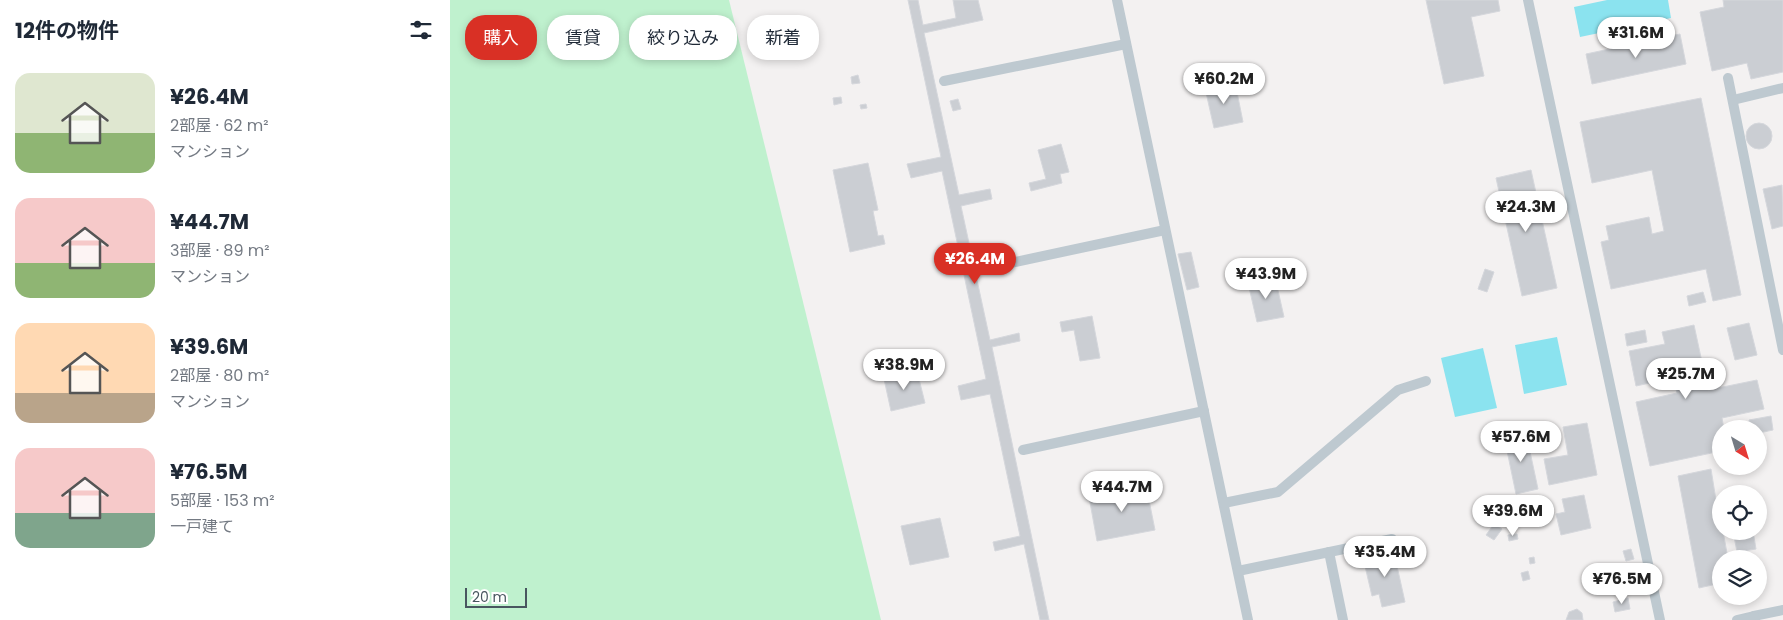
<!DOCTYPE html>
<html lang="ja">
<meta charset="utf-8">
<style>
body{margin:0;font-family:Poppins,"Noto Sans JP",sans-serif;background:#f2f2f3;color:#1f2937;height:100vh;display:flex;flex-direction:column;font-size:19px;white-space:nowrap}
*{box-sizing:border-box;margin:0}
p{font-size:16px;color:#747a83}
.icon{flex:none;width:28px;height:28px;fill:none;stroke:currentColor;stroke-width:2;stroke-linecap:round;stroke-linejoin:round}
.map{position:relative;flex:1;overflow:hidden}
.side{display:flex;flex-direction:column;background:#fff;width:450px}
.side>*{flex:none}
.banner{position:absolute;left:15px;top:15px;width:475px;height:45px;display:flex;gap:10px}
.needle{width:32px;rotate:142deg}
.fabs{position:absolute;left:1262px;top:420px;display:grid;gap:10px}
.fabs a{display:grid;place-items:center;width:55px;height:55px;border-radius:50%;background:#fff;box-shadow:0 2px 8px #0003;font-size:25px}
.scale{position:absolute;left:15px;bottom:12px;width:62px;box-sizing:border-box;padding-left:5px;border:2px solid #48565f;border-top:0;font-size:14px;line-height:18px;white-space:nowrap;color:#48565f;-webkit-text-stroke:4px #fff;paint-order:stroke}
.price{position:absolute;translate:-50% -42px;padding:0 11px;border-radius:18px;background:#fff;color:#222;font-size:16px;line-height:32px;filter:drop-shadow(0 1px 2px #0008)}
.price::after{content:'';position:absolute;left:50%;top:30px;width:15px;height:11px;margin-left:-8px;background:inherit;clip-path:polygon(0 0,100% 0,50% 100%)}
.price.selected{background:#d93025;color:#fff}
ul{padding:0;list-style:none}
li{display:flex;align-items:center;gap:15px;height:125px;padding:0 15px}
li span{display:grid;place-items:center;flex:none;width:140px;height:100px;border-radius:15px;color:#555}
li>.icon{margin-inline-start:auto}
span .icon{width:60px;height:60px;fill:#fffc;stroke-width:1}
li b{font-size:21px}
h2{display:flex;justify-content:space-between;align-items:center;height:60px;padding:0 15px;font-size:21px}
.tag{padding:0 18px;border-radius:20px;background:#fff;box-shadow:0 2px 8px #0003;font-size:18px;line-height:45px}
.tag.selected{background:#d93025;color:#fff}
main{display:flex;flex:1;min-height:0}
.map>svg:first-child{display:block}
.green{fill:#bff1ce}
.water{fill:#8be3ef}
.building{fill:#cbced3;stroke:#d5d7dc}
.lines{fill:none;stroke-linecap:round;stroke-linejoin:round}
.lane{stroke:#bec9d0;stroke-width:10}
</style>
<main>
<section class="side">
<h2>12件の物件<svg class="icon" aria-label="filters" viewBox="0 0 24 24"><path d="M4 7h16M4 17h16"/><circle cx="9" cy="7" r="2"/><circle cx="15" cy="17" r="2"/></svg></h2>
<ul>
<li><span style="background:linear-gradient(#dfe7d0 60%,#8fb573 0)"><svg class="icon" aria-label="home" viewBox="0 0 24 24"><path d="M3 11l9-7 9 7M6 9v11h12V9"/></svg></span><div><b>¥26.4M</b><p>2部屋 · 62 m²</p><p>マンション</p></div></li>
<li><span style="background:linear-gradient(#f6c9c9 65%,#8fb573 0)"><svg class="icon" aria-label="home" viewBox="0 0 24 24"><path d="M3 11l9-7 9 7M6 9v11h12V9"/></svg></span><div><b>¥44.7M</b><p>3部屋 · 89 m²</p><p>マンション</p></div></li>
<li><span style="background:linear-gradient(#ffd9b3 70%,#b9a48a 0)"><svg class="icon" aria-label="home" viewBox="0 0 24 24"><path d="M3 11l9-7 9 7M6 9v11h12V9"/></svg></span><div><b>¥39.6M</b><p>2部屋 · 80 m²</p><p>マンション</p></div></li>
<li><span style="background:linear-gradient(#f6c9c9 65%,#7fa58c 0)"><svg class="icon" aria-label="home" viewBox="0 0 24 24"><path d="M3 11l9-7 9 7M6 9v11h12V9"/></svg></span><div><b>¥76.5M</b><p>5部屋 · 153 m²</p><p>一戸建て</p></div></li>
</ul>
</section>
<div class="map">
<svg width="1333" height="620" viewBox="0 0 1333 620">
<rect width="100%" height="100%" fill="#f3f1f1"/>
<path class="green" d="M0,0H279L431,620H0Z"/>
<g class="water">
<path d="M1157,0H1218L1221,18L1130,37L1124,7Z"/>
<path d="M1107,337L1117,385L1074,394L1065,345Z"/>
<path d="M1033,348L1047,408L1005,417L991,358Z"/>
</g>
<g class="building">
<path d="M458,0H468L473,25L506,18L503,0H528L533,20L474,33L509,195L540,189L542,199L511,206L540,340L569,333L570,341L542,347L599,620H590L574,544L545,551L543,542L570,536L540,394L511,400L508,386L536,379L492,171L461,178L457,164L491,157Z"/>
<path d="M976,0H1048L1050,11L1021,17L1034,76L994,84Z"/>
<path d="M1273,0H1333V72L1301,79L1297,63L1262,71L1250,12L1274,7Z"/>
<path d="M1230,34L1236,64L1142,84L1136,54Z"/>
<path d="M408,75L410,83L402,84L401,77Z"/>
<path d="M785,82L793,122L764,128L755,88Z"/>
<path d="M391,97L392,103L384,105L383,98Z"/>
<path d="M1251,98L1291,295L1263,301L1256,269L1161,289L1151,242L1159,240L1156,226L1199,217L1202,234L1214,231L1202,170L1142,183L1130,122Z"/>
<path d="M508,99L511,109L503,111L500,101Z"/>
<path d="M416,104L417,108L411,109L410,105Z"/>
<circle cx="1309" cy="136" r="13"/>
<path d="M611,144L619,172L610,174L612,183L581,191L579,183L596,179L588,150Z"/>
<path d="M418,163L428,210L423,211L428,236L433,235L435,244L400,252L383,170Z"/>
<path d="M1081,170L1107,288L1072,296L1046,178Z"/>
<path d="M1332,185L1333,226L1322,229L1313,189Z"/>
<path d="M741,252L749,287L737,290L728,254Z"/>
<path d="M1035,269L1044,272L1037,292L1028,289Z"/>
<path d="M825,277L834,317L807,322L798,283Z"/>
<path d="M1253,292L1256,302L1239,306L1237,296Z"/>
<path d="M642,316L650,358L630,361L624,330L612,332L610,322Z"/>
<path d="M1299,323L1307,355L1285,360L1277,328Z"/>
<path d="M1244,325L1258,390L1307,380L1314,409L1272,418L1274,429H1271V451L1200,466L1186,402L1227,393L1223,378L1186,386L1179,351L1215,344L1212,332Z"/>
<path d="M1195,330L1197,342L1177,346L1175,334Z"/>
<path d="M467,371L475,403L441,411L434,379Z"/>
<path d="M1321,416L1323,430L1309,433V429H1300L1299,420Z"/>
<path d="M1137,423L1147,475L1099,485L1094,459L1118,455L1113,427Z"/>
<path d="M1075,428L1088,489L1066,494L1055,441L1065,439L1063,430Z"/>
<path d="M1261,469L1271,531H1273L1278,559H1271V583L1249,588L1228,476Z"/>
<path d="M696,485L705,530L647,541L639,497Z"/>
<path d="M1134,495L1141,528L1111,535L1106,514L1115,512L1112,499Z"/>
<path d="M490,518L499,557L460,565L451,526Z"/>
<path d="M1044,524L1052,529L1044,540L1036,535Z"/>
<path d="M1283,531H1303L1306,549L1287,552Z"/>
<path d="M1067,534L1068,539L1059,541L1058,535Z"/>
<path d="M943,548L955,602L932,607L929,594L922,596L914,562L924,560L922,552Z"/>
<path d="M1181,549L1184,559L1176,561L1173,551Z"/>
<path d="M1084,557L1085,563L1080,564L1079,558Z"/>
<path d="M1078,571L1080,579L1073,581L1071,573Z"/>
<path d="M1178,598L1180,609L1165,612L1163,602Z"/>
<path d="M1127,609L1132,613L1133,620H1116L1119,612Z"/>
</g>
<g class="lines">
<g class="lane">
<path d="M667,0L798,620"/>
<path d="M1078,0L1210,620"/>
<path d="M1278,78L1333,350"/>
<path d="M494,81L676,44"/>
<path d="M1283,100L1333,88"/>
<path d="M537,268L715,230"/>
<path d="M573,450L754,411"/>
<path d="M774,503L828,492L948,390L976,381"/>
<path d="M879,552L893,620"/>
<path d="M788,571L942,539"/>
<path d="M1304,616L1333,610"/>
<path d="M1287,620L1304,616L1305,620"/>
</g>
</g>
</svg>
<div class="fabs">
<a><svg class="needle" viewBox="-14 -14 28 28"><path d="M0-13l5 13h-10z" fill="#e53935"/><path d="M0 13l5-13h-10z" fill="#747a83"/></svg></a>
<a><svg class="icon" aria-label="locate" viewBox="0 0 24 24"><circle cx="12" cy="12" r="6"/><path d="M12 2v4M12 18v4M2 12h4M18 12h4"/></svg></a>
<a><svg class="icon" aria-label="layers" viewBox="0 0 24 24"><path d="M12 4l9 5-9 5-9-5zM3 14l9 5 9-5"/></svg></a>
</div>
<div class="scale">20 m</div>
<b class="price" style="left:1186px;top:59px">¥31.6M</b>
<b class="price" style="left:774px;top:105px">¥60.2M</b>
<b class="price" style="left:1076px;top:233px">¥24.3M</b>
<b class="price selected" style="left:525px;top:285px">¥26.4M</b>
<b class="price" style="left:816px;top:300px">¥43.9M</b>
<b class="price" style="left:454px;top:391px">¥38.9M</b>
<b class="price" style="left:1236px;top:400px">¥25.7M</b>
<b class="price" style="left:1071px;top:463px">¥57.6M</b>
<b class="price" style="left:672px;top:513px">¥44.7M</b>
<b class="price" style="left:1063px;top:537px">¥39.6M</b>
<b class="price" style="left:935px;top:578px">¥35.4M</b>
<b class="price" style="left:1172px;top:605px">¥76.5M</b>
<div class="banner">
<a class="tag selected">購入</a>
<a class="tag">賃貸</a>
<a class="tag">絞り込み</a>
<a class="tag">新着</a>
</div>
</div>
</main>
